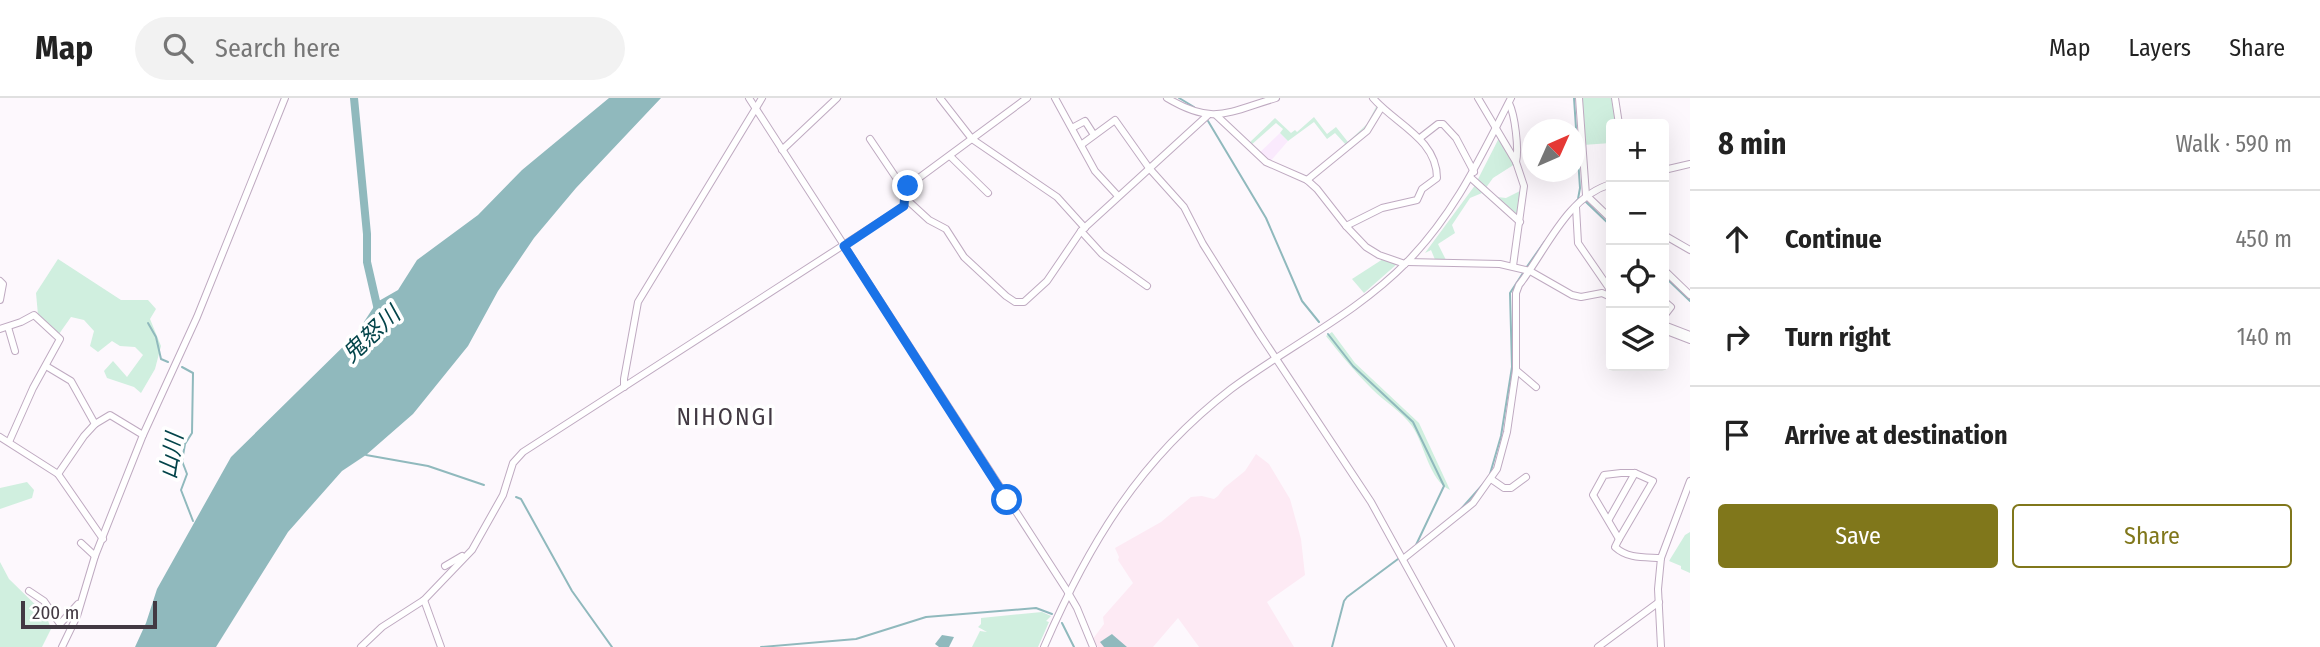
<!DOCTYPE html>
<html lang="en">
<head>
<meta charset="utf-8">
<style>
	:root { --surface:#fff; --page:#f2f2f2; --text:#222; --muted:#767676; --line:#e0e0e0; --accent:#80771b }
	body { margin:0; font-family:"Fira Sans Condensed","Noto Sans JP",sans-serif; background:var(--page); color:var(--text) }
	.controls { position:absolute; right:21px; top:21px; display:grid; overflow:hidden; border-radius:7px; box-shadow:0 7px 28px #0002 }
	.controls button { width:63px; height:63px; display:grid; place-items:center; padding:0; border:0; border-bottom:2px solid var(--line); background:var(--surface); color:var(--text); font:35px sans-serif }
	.compass { position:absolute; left:1522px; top:21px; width:63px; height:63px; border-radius:50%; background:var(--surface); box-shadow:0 7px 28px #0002; rotate:45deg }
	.scale { position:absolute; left:21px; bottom:18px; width:136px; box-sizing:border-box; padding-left:7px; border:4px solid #423943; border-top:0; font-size:19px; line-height:24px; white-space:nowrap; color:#423943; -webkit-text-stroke:5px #fff; paint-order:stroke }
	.stop { position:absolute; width:21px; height:21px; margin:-16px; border:5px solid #1a73e8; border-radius:50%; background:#fff }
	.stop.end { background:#1a73e8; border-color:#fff; box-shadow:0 2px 7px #0008 }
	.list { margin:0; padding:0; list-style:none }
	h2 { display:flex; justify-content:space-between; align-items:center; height:91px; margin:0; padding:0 28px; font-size:30px }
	h2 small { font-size:23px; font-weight:400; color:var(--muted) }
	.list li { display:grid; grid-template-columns:46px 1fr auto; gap:21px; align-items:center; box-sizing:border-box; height:98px; padding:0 28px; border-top:2px solid var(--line) }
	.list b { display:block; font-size:26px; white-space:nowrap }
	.list em { font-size:23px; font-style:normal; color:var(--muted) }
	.actions { display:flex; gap:14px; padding:21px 28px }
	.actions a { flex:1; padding:16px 0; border:2px solid var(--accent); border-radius:7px; text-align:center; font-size:24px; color:var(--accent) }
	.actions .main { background:var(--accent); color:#fff }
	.icon { flex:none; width:38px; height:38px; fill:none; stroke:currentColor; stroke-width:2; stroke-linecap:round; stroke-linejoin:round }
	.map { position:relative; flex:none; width:1690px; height:549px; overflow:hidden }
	header { display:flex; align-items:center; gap:42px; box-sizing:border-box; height:98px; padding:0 35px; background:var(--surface); border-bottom:2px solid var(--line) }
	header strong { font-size:33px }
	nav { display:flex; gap:38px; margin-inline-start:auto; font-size:24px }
	.search { width:490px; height:63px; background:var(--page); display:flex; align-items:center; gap:18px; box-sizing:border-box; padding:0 24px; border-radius:38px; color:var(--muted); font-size:26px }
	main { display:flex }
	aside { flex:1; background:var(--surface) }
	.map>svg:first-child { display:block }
	.commercial { fill:#faeafd }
	.industrial { fill:#fdeaf4 }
	.green { fill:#d0efdf }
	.water { fill:#90b9bd }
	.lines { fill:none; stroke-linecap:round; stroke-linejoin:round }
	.stream { stroke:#90b9bd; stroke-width:2 }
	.river { stroke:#90b9bd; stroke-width:8 }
	.minor-casing { stroke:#bfaac1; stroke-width:8 }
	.minor { stroke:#fff; stroke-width:6 }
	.route { stroke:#1a73e8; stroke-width:9 }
	.labels { text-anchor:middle; stroke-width:7; stroke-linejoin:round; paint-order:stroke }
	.water-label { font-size:23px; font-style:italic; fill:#03444a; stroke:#fff }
	.quarter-label { font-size:24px; letter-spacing:2px; fill:#423943; stroke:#fff }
</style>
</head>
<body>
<header>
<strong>Map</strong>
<div class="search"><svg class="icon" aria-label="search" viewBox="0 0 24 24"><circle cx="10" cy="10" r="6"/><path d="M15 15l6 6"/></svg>Search here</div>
<nav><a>Map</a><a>Layers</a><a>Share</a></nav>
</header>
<main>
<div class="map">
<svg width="1690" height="549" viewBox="0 0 1690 549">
	<rect width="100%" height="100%" fill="#fdf8fd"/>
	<!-- commercial -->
	<polygon class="commercial" points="1280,35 1288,43 1269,65 1257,57"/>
	<!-- industrial -->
	<polygon class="industrial" points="1256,356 1269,366 1290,401 1301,441 1305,477 1267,504 1294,549 1199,549 1178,520 1153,549 1098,549 1092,542 1104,526 1103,519 1133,485 1118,462 1119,459 1115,450 1161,424 1191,399 1202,398 1214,401 1218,398 1224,390 1245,373"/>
	<!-- green -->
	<g class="green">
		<polygon points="1581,0 1614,0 1618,26 1611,26 1611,45 1583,47"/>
		<polygon points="1377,7 1379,10 1373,24 1347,48 1335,35 1327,41 1314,24 1288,43 1280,35 1283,31 1276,25 1250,48 1248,46 1275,20 1291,35 1295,32 1297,34 1314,19 1327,36 1336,29 1348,44 1367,26"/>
		<polygon points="1499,40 1515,66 1493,80 1485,91 1477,83"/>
		<polygon points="1476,86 1493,101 1510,120 1482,95 1470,100 1452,127 1455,135 1438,146 1447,164 1436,164 1431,152 1425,155"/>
		<polygon points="1522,92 1519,120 1497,99 1506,100"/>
		<polygon points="58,161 121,202 148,202 156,211 150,221 161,248 155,271 141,295 134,289 107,280 104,273 113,263 127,279 143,257 135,249 120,248 112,243 98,254 90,248 94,233 84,222 71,219 59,236 38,217 36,195"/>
		<polygon points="1383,161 1397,166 1364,195 1352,181"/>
		<path d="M1332,234L1355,265L1419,325L1450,392C1429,382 1425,347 1412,328C1401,313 1385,304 1372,291C1355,274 1341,257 1326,238Z"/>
		<polygon points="27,384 34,392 32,400 0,411 0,390"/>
		<polygon points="1690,434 1690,475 1681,471 1681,468 1669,463 1685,437"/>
		<polygon points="0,464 9,481 46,517 51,531 42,549 0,549"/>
		<polygon points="1042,514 1051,518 1046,523 1049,524 1038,549 972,549 980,533 987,534 978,529 981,526 981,520"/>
	</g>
	<!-- water -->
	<g class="water">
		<polygon points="609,0 661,0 576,90 534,140 498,193 468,248 413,316 366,357 342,373 288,434 216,549 135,549 146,525 157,491 231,359 356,236 377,204 398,192 417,162 478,117 522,72"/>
		<polygon points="1112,536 1113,537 1127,549 1104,549 1100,544"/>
		<polygon points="942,537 954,539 949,549 939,549 935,546"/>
	</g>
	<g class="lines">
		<!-- stream -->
		<g class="stream">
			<polyline points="1179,0 1194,9"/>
			<polyline points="1208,23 1266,120 1302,203 1319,224"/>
			<polyline points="1586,104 1611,128"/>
			<polyline points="1574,106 1578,101 1580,90 1574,0"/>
			<polyline points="1526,170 1545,143"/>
			<polyline points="1664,178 1690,203"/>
			<polyline points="148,225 156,239 161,261 168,264"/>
			<polyline points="1328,236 1353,268 1413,324 1444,388 1416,447"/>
			<polyline points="182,269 193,275 192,335 185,346 182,363 187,376 181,392 193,423"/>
			<polyline points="366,357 428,368 484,387"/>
			<polyline points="1490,376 1501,338 1512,269 1510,195 1523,175"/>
			<polyline points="516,399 521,401 572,493 612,549"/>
			<polyline points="1461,411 1485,384"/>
			<polyline points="1062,525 1074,549"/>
			<polyline points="761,549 856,541 926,519 1036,510 1052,516"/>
			<polyline points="1332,549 1344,503 1347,499 1398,461"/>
		</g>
		<!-- river -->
		<polyline class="river" points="354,0 367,136 367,164 378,212"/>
		<defs>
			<g id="minor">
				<polyline points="749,0 1066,491 1077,510 1093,549"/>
				<polyline points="940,0 972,41 1057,99 1085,130"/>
				<polyline points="1055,0 1095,73 1118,98"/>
				<path d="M1167,0C1214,28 1228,14 1276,0"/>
				<polyline points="1478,0 1516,64 1524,88 1513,168"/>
				<polyline points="1579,0 1586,97 1611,121"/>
				<polyline points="1615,0 1619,26"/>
				<path d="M1509,5C1515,17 1519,51 1516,64"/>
				<polyline points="1216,17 1266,64 1307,82 1317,91 1346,128 1366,149 1379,157 1405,166"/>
				<polyline points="1072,30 1085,23 1094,37"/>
				<polyline points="1420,40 1438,26 1443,26 1456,40 1474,74"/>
				<polyline points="870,41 905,93"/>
				<polyline points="1081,47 1115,22 1149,70 1184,109 1203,146 1259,235 1371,404 1451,549"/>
				<polyline points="782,52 837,0"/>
				<polyline points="950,58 988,95"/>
				<polyline points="1664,72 1690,66"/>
				<polyline points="1471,80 1520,124"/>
				<polyline points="1307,82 1367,33 1381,10"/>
				<polyline points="905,100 929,122 946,131 964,159 1006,198 1015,204 1024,204 1047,183 1081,133 1208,17"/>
				<polyline points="1576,109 1578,145 1611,193"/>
				<path d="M1346,128L1382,110L1417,102L1422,91L1437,80C1437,41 1394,25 1373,0"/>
				<polyline points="1081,133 1102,156 1147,188"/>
				<polyline points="1664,137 1690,152"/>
				<polyline points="1407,164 1500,166 1530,173 1572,197 1581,199 1602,195 1611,199"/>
				<polyline points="1664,172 1690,197"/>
				<polyline points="0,183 3,186 0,202"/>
				<polyline points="1664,203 1671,209 1664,218"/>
				<polyline points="1664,227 1690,237"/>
				<polyline points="8,229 15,253"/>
				<polyline points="0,231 21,224 34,217 60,241 33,290 9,344"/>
				<polyline points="1664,232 1690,242"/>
				<polyline points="46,268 71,283 95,326 110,317 143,337"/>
				<polyline points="1516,272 1536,289"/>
				<polyline points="624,289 624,281 638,204 762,0"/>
				<polyline points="0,339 58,376 103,441"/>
				<polygon points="1621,375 1635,375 1653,383 1619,441 1593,397 1604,377"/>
				<polyline points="58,376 84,338 95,326"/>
				<polyline points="1491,381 1504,390 1511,390 1526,379"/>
				<polyline points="1609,421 1635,375"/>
				<path d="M1619,441L1615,449C1628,461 1644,459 1661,460"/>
				<polyline points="81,445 95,458"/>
				<path d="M1403,461L1473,405L1497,371L1507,334L1516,272V195L1519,187C1546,153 1566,99 1611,86"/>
				<polyline points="445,468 462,458"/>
				<polyline points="29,493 44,503 60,526 78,506"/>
				<polyline points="424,502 441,549"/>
				<polyline points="62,549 77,518 95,458 143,337 197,219 285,0"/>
				<polyline points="361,549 382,529 424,502 472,452 503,397 513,365 523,354 904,108 905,93 908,88 1027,0"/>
				<path d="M1044,549C1089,445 1140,361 1231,291C1289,248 1356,216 1407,164C1455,115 1480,60 1511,0"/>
				<polyline points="1598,549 1659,504"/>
				<polyline points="1661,549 1658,491 1661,460 1690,383"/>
			</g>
		</defs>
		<!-- minor casing -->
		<use href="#minor" class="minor-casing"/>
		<!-- minor -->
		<use href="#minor" class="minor"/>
	</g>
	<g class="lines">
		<!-- route -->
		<polyline class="route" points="908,88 905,93 904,108 844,148 1007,402"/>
	</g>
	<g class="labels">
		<!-- water labels -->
		<g class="water-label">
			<text transform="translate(371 236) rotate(-43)" y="8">鬼怒川</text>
			<text transform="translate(171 358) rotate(-81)" y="8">山川</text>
		</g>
		<!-- quarter labels -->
		<g class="quarter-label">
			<text x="726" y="327">NIHONGI</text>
		</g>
	</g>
</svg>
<div class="controls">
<button>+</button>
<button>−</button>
<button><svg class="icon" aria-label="locate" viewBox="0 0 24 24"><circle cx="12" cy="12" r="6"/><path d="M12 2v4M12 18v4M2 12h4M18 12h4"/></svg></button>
<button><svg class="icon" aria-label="layers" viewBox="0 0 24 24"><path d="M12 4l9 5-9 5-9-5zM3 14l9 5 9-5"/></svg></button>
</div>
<svg class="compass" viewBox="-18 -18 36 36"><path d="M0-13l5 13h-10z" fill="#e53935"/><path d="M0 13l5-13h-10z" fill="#767676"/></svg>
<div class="scale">200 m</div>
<div class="stop" style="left:1007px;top:402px"></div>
<div class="stop end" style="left:908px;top:88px"></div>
</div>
<aside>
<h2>8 min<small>Walk · 590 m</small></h2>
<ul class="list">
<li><svg class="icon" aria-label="ahead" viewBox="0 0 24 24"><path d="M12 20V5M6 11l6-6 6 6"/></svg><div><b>Continue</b></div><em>450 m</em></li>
<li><svg class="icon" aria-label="right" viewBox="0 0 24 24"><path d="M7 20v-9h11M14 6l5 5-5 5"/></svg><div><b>Turn right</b></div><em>140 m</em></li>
<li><svg class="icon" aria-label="arrive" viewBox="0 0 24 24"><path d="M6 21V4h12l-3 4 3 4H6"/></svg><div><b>Arrive at destination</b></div></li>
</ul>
<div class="actions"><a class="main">Save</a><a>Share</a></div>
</aside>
</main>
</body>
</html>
